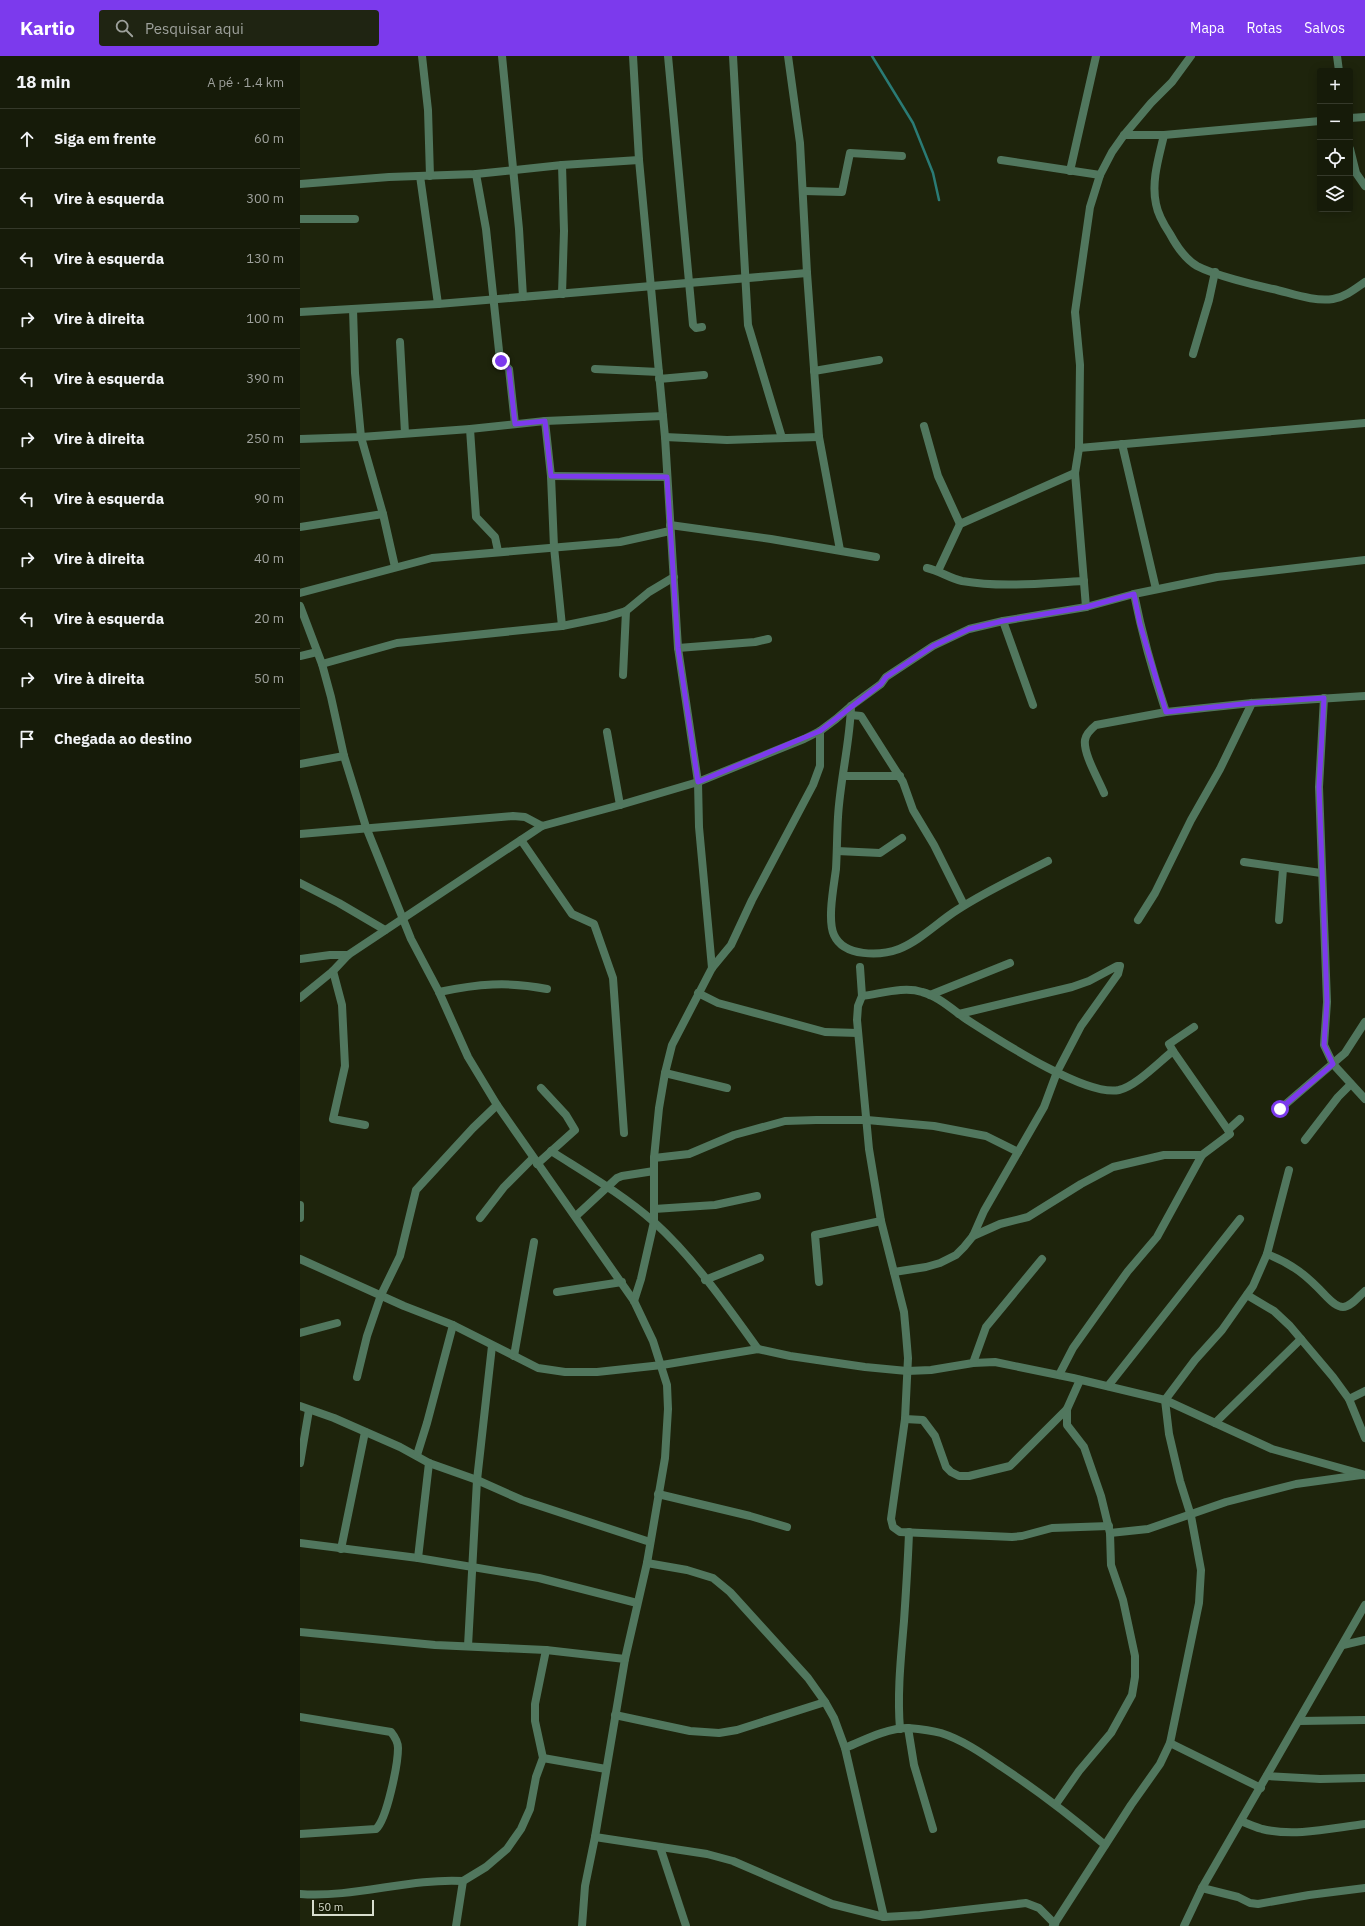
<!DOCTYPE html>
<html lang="pt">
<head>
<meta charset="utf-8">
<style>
	:root { --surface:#161b09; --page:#1f2412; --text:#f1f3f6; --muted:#9ea19c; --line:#35392a; --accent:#7c3aed }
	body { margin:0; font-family:"IBM Plex Sans",sans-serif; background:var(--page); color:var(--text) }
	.controls { position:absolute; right:12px; top:12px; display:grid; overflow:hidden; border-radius:4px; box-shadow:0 2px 10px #0003 }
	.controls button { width:36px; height:36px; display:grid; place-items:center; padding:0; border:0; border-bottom:1px solid var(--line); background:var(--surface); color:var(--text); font:20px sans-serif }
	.scale { position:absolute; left:12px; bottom:10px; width:62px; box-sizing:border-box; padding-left:4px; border:2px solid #d8ddce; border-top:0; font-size:11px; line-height:14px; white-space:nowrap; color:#d8ddce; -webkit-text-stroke:3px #151a04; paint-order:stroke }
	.stop { position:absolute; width:12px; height:12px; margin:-9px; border:3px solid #7c3aed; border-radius:50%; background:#fff }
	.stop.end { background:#7c3aed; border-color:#fff; box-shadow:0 1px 4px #0008 }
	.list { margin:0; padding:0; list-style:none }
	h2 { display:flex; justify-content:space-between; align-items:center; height:52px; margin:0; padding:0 16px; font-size:17px }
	h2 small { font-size:13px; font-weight:400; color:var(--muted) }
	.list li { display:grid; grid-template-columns:26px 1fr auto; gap:12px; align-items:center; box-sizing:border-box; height:60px; padding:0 16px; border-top:1px solid var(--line) }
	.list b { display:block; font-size:15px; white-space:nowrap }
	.list em { font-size:13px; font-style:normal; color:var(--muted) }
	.icon { flex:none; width:22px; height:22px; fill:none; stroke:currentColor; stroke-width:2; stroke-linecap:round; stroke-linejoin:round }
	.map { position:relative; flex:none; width:1065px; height:1870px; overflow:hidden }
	header { display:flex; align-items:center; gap:24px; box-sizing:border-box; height:56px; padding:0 20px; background:var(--accent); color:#fff }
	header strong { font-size:19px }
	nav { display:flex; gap:22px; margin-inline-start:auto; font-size:14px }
	.search { width:280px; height:36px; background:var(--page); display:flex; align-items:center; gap:10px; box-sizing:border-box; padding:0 14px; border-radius:4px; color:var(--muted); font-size:15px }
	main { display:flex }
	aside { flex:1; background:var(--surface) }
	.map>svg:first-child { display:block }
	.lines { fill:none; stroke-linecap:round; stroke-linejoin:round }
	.stream { stroke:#2a7b75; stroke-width:2.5 }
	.minor { stroke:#51775e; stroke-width:8 }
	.route { stroke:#7c3aed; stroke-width:5 }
</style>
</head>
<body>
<header>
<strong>Kartio</strong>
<div class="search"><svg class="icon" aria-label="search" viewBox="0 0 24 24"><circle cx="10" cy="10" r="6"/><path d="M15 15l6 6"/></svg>Pesquisar aqui</div>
<nav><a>Mapa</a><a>Rotas</a><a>Salvos</a></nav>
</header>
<main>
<aside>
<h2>18 min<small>A pé · 1.4 km</small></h2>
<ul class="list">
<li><svg class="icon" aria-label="ahead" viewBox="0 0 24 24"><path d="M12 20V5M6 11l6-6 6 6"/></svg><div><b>Siga em frente</b></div><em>60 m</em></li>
<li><svg class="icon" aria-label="left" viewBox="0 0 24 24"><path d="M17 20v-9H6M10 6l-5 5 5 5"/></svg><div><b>Vire à esquerda</b></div><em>300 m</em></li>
<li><svg class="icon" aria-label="left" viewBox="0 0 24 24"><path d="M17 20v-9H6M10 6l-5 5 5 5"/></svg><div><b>Vire à esquerda</b></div><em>130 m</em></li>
<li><svg class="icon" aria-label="right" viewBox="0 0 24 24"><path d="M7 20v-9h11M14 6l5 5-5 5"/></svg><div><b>Vire à direita</b></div><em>100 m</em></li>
<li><svg class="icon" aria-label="left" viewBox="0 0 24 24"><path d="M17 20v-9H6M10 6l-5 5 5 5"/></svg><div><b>Vire à esquerda</b></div><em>390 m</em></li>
<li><svg class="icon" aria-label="right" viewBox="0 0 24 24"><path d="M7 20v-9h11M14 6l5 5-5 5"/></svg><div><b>Vire à direita</b></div><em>250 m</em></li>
<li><svg class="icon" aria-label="left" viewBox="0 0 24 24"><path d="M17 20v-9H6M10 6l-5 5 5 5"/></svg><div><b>Vire à esquerda</b></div><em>90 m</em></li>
<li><svg class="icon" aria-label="right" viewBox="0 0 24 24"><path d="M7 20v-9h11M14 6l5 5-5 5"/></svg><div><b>Vire à direita</b></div><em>40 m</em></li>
<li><svg class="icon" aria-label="left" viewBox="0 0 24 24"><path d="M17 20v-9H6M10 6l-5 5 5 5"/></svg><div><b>Vire à esquerda</b></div><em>20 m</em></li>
<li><svg class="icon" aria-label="right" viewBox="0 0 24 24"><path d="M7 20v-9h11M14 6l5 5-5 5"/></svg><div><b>Vire à direita</b></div><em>50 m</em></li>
<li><svg class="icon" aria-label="arrive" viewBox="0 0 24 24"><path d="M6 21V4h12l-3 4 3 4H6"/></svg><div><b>Chegada ao destino</b></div></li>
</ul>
</aside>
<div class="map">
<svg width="1065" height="1870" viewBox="0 0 1065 1870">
	<rect width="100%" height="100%" fill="#1e240c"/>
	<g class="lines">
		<!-- stream -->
		<polyline class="stream" points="572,0 613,67 633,117 639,144"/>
		<!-- minor -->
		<g class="minor">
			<polyline points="122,0 128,54 130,120"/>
			<polyline points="202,0 219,173 223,241"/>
			<polyline points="333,0 339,104 365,381 378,592 398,726 399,771 412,912"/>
			<polyline points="368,0 393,269 396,272 402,271"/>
			<polyline points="433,0 448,269 482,382"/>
			<polyline points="488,0 500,87 507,217 519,381 540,494"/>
			<polyline points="1037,0 1039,15"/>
			<polyline points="1050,62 1065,61"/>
			<polyline points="824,79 864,79 1020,65"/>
			<path d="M864,79C859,101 851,125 856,148C858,159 864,169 870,178C877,191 885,203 897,210C914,219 954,229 973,233C991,237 1014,246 1033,243C1045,241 1055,233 1065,226"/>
			<polyline points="1050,93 1056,117 1065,130"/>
			<polyline points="701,104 800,119"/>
			<polyline points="770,115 796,0"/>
			<polyline points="176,118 186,173 200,304 209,313 215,368"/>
			<polyline points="120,120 138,248"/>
			<polyline points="0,128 89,121 176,118 262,109 339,104"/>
			<polyline points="504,135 542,136 550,97 602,100"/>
			<polyline points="0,163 55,163"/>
			<polyline points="262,238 264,175 262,109"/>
			<polyline points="53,253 55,317 61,381 83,458 95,511"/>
			<polyline points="0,256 138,248 507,217"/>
			<polyline points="100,286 105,377"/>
			<polyline points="893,298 909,244 915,216"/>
			<polyline points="295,313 359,316"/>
			<polyline points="514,315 579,304"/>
			<polyline points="359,323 404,319"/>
			<polyline points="245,365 251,420 254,491 262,570"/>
			<polyline points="624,370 638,420 660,468"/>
			<polyline points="170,373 176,461 195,481 198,495"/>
			<polyline points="365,381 427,384 519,381"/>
			<polyline points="0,383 61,381 170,373 245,365 363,360"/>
			<polyline points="822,388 856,533"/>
			<polyline points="779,392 1065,367"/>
			<polyline points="251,420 367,421"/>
			<polyline points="370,469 471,483 576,501"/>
			<polyline points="0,471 83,458"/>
			<path d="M627,512C640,515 649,522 662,525C702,532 743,527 784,525"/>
			<polyline points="638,515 660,468 775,417"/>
			<polyline points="0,537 132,502 320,486 370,475"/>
			<path d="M834,538C842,578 853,617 866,656"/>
			<polyline points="0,550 22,608 31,641 44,700 66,771 111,883 139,936 168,1001 197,1049 334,1245 353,1285 367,1329 368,1353 365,1402 347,1507 325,1603 295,1781 285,1830 282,1870"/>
			<polyline points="786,551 775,417 779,392 780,309 775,256 790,151 800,119 812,96 824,79 851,47 872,26 891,0"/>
			<polyline points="703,565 733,649"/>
			<polyline points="378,592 455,586 468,583"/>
			<polyline points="0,600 17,596"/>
			<polyline points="22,608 97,587 262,570 306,561 326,555 349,536 374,521"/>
			<polyline points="323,619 326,555"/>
			<polyline points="1024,642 1019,731 1027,946 1024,989 1033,1008 1065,1043"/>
			<path d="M551,650C550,687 540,724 538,761C537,778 537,795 536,813C534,829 527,864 534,879C544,901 580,900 599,893C620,885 638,866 657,854C686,835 717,821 748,805"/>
			<polyline points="551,659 561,660 603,726 613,754 634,789 664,849"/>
			<polyline points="307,676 320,749"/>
			<polyline points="0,708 44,700"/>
			<polyline points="544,720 600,720"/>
			<path d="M804,737C799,724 783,698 785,684C786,678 791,673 796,669L866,656L952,647L1065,640"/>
			<polyline points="0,778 213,760 225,761 242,770 320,749 398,726 504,683 520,675 536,663 551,650 581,628 586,621 633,590 669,573 703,565 786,551 834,538 917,521 1065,504"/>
			<polyline points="221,784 272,858 294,868 313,922 324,1077"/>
			<polyline points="537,795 580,797 602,782"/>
			<polyline points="944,806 1021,817"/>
			<polyline points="0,827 39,847 85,874"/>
			<polyline points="838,864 855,837 891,764 920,713 952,647"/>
			<polyline points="979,864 983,813"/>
			<polyline points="0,903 30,899 48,899"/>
			<polyline points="560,911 562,940 558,950 557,964 569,1093 581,1165 604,1256 606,1278 608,1302 605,1363 591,1463 593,1471 600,1476 712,1481 722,1480 752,1472 809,1470"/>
			<polyline points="33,915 42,949 45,1010 33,1063 65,1069"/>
			<path d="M139,936C177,928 208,925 247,933"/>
			<polyline points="398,937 418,947 525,976 558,977"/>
			<polyline points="630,939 710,907"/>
			<path d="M562,940C580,938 604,930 622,936C638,940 653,954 666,963C696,982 785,1041 819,1034C836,1030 859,1006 873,995L928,1074"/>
			<polyline points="0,942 33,915 48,899 242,770"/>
			<polyline points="873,995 869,988 894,971"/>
			<polyline points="365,1017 427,1032"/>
			<polyline points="980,1053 1045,997 1065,966"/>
			<polyline points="1005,1084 1038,1041 1051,1028"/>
			<path d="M251,1095C287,1118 322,1138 354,1166C393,1201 427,1250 458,1293"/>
			<polyline points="354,1102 389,1098 434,1079 485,1065 516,1064 567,1064 634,1070 686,1080 718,1096"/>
			<polyline points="237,1108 275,1074 266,1059 241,1032"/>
			<polyline points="0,1149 0,1162"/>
			<polyline points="354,1153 415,1149 457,1140"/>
			<polyline points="276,1160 317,1122 322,1120 354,1115"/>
			<polyline points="180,1162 204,1131 233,1102"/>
			<polyline points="673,1180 700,1168 728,1161 781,1128 813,1111 864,1099 902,1099"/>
			<path d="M967,1198C993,1208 1007,1220 1025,1239C1030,1244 1036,1251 1043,1251C1051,1251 1059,1240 1065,1235"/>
			<polyline points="0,1203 104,1250 153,1269 238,1312 265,1316 297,1316 362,1309 458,1293 490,1300 565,1311 607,1315 631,1314 673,1307 695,1306 773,1322 865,1344 972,1393 1065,1419"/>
			<polyline points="594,1216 626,1211 640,1207 656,1199 664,1191 673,1180 684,1155 744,1051 757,1016 781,970 818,918 820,910 817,910 789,925 772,931 659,958"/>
			<polyline points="405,1224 460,1202"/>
			<polyline points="519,1226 515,1179 581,1165"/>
			<polyline points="257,1236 322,1226"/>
			<polyline points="947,1239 974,1255 990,1270 1033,1321 1049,1343 1065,1382"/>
			<polyline points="334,1245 341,1223 354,1166 354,1102 359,1052 365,1017 372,989 412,912 431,889 452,844 513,729 520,710 520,675"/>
			<polyline points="0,1277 37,1267"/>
			<polyline points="214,1300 234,1186"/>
			<polyline points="673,1307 686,1271 742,1203"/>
			<polyline points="759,1319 773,1292 795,1261 828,1215 857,1181 902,1099 930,1078 928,1074 940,1063"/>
			<polyline points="57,1321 67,1280 81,1239 100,1200 116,1134 173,1072 197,1049"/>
			<polyline points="808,1330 940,1163"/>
			<polyline points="1049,1343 1065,1335"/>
			<polyline points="0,1350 34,1362 100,1391 129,1407 177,1424 222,1444 350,1486"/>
			<polyline points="605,1363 623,1364 635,1380 646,1411 651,1416 659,1420 669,1420 710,1410 767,1353"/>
			<polyline points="915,1367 1001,1283"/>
			<polyline points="117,1399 127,1367 153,1269"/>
			<polyline points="0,1407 9,1354"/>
			<polyline points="358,1438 450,1460 487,1471"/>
			<polyline points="810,1477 848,1473 926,1446 996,1428 1061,1419"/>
			<polyline points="0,1487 118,1502 239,1522 337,1547"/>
			<polyline points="41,1493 65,1376"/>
			<polyline points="118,1502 129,1407"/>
			<polyline points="347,1507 387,1514 413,1522 430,1536 508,1622 525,1646 534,1662 545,1692 584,1861"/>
			<polyline points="0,1576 135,1589 246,1594 325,1603"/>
			<polyline points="1043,1589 1065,1584"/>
			<polyline points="168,1590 177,1424 192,1290"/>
			<polyline points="315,1659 390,1675 419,1677 437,1674 525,1646"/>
			<path d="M0,1661L91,1676C95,1681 98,1686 98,1692C98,1708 87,1763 76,1773L0,1778"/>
			<polyline points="999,1665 1065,1664"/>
			<polyline points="608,1672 614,1709 633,1773"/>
			<path d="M600,1673C597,1637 601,1601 604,1565C606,1535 608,1506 609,1476"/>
			<polyline points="870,1687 961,1732"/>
			<path d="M545,1692C564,1684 587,1672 608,1672C619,1673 630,1674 641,1677C663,1684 683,1698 702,1711C738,1735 772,1761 805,1789"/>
			<polyline points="243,1702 306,1713"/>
			<polyline points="967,1720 1020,1723 1065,1722"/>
			<polyline points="756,1748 779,1715 811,1677 832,1639 835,1621 835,1600 823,1544 811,1509 810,1477 801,1440 784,1391 767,1369 767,1353 780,1324"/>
			<path d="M941,1765C948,1768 955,1771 962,1773C995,1781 1032,1772 1065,1768"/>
			<polyline points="295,1781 407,1798 433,1805 532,1848 584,1861 620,1859 726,1847 739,1852 755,1868"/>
			<polyline points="360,1791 386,1870"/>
			<polyline points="902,1832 938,1841 950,1847 958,1848 1009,1839 1065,1832"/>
			<path d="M0,1838C55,1842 109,1822 163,1825"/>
			<polyline points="156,1870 163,1825 186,1811 207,1793 221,1773 230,1753 236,1721 243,1702 235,1665 235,1648 246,1594"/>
			<polyline points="753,1870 831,1749 860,1708 870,1687 899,1547 901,1514 891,1460 880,1425 869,1378 865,1344 895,1304 922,1274 953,1230 967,1198 989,1114"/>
			<polyline points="884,1870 902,1832 1065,1549"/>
		</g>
	</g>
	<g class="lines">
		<!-- route -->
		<polyline class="route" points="201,305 209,313 215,368 245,365 251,420 367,421 378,592 398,726 520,675 581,628 586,621 633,590 669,573 703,565 786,551 834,538 840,568 866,656 952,647 1024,642 1019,731 1027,946 1024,989 1033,1008 980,1053"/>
	</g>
</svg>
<div class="controls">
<button>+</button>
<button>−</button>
<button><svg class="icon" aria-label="locate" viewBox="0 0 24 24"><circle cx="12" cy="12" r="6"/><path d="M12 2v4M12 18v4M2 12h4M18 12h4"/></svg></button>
<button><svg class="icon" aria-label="layers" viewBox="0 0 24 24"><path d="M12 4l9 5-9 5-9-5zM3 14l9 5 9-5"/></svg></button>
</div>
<div class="scale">50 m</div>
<div class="stop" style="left:980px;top:1053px"></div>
<div class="stop end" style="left:201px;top:305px"></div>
</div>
</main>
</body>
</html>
